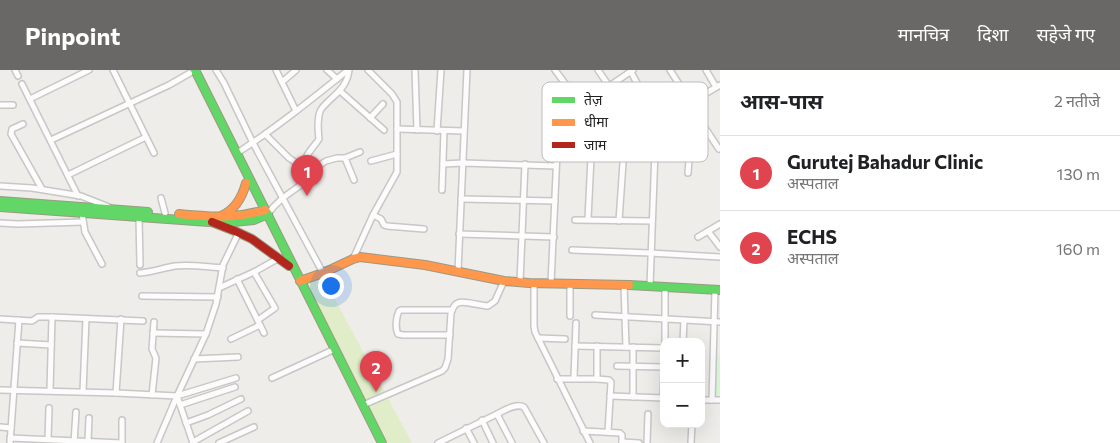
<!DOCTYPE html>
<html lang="hi">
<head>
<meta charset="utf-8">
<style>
	:root { --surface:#fff; --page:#f2f2f2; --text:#202124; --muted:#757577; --line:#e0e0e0; --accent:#696867 }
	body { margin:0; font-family:Commissioner,"Noto Sans Devanagari",sans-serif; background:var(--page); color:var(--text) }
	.controls { position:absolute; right:15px; bottom:15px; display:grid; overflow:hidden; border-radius:10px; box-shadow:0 5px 20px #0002 }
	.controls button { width:45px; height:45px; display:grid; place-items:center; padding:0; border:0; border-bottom:1px solid var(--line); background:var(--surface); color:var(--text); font:25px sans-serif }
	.you { position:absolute; left:330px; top:215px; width:18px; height:18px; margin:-12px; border:4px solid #fff; border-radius:50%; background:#1a73e8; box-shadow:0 0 0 8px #1a73e833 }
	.badge { display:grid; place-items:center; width:32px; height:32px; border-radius:50%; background:var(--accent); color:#fff; font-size:16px; font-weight:700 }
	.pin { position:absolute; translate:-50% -41px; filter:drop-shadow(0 1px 2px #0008) }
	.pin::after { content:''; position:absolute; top:26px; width:18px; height:15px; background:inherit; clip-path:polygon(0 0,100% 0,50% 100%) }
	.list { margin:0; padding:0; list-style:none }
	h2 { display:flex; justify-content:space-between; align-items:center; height:65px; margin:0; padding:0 20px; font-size:21px }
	h2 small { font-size:16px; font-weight:400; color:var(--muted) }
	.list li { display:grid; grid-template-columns:32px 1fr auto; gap:15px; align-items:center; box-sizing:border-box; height:75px; padding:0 20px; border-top:1px solid var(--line) }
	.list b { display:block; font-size:19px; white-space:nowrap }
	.list p { margin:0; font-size:16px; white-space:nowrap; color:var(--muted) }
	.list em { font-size:16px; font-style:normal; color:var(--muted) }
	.map { position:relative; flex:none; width:720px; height:373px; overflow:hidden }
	header { display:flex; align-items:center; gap:30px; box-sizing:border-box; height:70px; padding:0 25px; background:var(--accent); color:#fff }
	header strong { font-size:24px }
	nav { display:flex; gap:28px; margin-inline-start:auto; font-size:18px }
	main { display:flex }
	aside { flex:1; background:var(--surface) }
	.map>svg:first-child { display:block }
	.grass { fill:#e0edc8 }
	.park { fill:#d8f5d5 }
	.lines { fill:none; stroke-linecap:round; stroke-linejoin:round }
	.street-casing { stroke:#c8c7c6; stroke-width:8 }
	.fast-casing { stroke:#9b9a80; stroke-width:10 }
	.slow-casing { stroke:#9b9a80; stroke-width:10 }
	.jam-casing { stroke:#9b9a80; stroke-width:10 }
	.street { stroke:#fdfcfc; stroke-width:5 }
	.fast { stroke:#63d668; stroke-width:8 }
	.slow { stroke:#ff974d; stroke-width:8 }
	.jam { stroke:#b3261e; stroke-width:8 }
	.key { fill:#fff; stroke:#bcbcbc; stroke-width:1 }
	.key-label { font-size:14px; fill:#212121 }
</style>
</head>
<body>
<header>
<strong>Pinpoint</strong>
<nav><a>मानचित्र</a><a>दिशा</a><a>सहेजे गए</a></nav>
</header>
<main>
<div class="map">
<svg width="720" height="373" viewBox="0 0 720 373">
	<rect width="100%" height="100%" fill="#efedea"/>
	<!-- grass -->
	<polygon class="grass" points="322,205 412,373 388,373 306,211"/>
	<!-- park -->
	<polygon class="park" points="713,285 720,285 720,330 712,330"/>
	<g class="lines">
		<defs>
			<g id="street">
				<polyline points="15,0 18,6"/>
				<polyline points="113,0 154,83"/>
				<polyline points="216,0 224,13 253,73 323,203"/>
				<polyline points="276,0 296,41"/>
				<polyline points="327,0 337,9"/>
				<polyline points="415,0 417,60"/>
				<polyline points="555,0 581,35"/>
				<path d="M598,0C607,13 639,58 630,74C629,75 626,77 624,78"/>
				<polyline points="670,0 691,33"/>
				<polyline points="706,0 716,17"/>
				<polyline points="631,2 658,52"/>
				<polyline points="282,12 296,0"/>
				<polyline points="22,14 78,126"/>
				<polyline points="340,21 384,60"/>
				<polyline points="30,29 89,0"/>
				<path d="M589,30L610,74C614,78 620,74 624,78L619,151"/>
				<polyline points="689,34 719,79"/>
				<polyline points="0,35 13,35"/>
				<polyline points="370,48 383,34"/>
				<polyline points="23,54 12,59 11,64 42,119"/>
				<polyline points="397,59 464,61"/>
				<polyline points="437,61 441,0"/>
				<polyline points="265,64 289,88 304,98"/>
				<polyline points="563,68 563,44 571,42 633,0"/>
				<polyline points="51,70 169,15 190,3"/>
				<polyline points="655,73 689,74 690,78 688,103"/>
				<path d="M237,83C276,58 312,29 348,0"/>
				<polyline points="345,88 354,110"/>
				<polyline points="371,91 397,84"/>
				<polyline points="443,94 463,93 556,96"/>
				<polyline points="306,104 326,91 337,88 345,88 360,82"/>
				<polyline points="68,105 146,67"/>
				<polyline points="0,116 32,118 81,126 109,137"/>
				<polyline points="442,120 444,61"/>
				<polyline points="161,128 165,143"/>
				<polyline points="461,129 555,131"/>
				<polyline points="82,143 85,162 102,194"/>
				<path d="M268,144C277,130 292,122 306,111C307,105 304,101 304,95C305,84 314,77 319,69C318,61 317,44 322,38C333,25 347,19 349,0"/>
				<polyline points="373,145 381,149 384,155 387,156 424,159"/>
				<polyline points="139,147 140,195"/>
				<polyline points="588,149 591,87"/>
				<polyline points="575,150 652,151"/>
				<polyline points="0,153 18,154 83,152"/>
				<polyline points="708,161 720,177"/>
				<polyline points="459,164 554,167"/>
				<polyline points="698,167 720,154"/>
				<polyline points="572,180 650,183 720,187"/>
				<polyline points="353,189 373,145 397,102 397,32 392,24 368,0"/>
				<polyline points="458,201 467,0"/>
				<polyline points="254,202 275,238 258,250"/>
				<path d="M140,203C152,202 163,198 175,196C190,194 207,197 223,198"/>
				<polyline points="237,209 264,263"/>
				<polyline points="520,212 525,94"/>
				<polyline points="534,213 534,256 535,262 590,373"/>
				<polyline points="551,213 557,83"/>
				<polyline points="570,213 570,246"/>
				<polyline points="624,215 626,277"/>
				<polyline points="650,216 656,54 659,51 720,15"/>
				<polyline points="219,218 254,202 279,188"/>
				<polyline points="142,226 218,227"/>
				<polyline points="595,245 720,252"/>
				<polyline points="0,249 32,251 38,247 52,247 143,251"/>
				<polyline points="153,263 206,264"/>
				<path d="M450,265H403L398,264C395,258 396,247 399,241L401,240H452"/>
				<polyline points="538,268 565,269"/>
				<polyline points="231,269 260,255"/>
				<polyline points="665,272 665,217"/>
				<polyline points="683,272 684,250"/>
				<polyline points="17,273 51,275"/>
				<polyline points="575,276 664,278"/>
				<polyline points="194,289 238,287"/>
				<polyline points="617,296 664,297"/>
				<polyline points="272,308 335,279"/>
				<polyline points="574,308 576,253"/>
				<polyline points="557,309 597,309 597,276"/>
				<polyline points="597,309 609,310 611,312 608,362"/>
				<polyline points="0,320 116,323 177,326 193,373"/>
				<polyline points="50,320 52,247"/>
				<polyline points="83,321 86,249"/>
				<polyline points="116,323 121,249"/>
				<polyline points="152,325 156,288 152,279 154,252"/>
				<polyline points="177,326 236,308"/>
				<polyline points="610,326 664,328"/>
				<polyline points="633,327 633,277"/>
				<polyline points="663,328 664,301"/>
				<polyline points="701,330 720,330"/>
				<polyline points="712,330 715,220"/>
				<polyline points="180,335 235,317"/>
				<path d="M363,335L442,301L445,298L448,289L451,243C452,240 454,234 458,233C463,230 481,236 488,236L495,231L504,211"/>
				<path d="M497,344C505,340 516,333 524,337L544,373"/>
				<polyline points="482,350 493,373"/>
				<polyline points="186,353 208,345 241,329"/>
				<polyline points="0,357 11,358"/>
				<polyline points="466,358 474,373"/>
				<polyline points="583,361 620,363 622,365 622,373"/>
				<polyline points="10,368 122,373"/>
				<polyline points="48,369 49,338"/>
				<polyline points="88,371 89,348"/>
				<polyline points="193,372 248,341"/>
				<polyline points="622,372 639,373"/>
				<polyline points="10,373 19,250"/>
				<polyline points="74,373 76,342"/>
				<polyline points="122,373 122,350"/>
				<polyline points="157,373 177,326 206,264 216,234 223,195 239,162"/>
				<polyline points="219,373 254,357"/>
				<polyline points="438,373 497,344 512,373"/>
				<polyline points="647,373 648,344"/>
				<polyline points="691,373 692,354"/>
			</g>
			<g id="fast">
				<polyline points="195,0 382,373"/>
				<polyline points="0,131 148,142"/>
				<polyline points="0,137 223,153 254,150 268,144"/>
				<polyline points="629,215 720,220"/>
			</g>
			<g id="slow">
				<path d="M179,144C200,146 221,148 242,145C250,144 257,142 265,140"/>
				<path d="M221,146C235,140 242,128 246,113"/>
				<polyline points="300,211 323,203 353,189 360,187 425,195 504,211 529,213 629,215"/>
			</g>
			<polyline id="jam" points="212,152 235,161 252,169 289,196"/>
		</defs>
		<!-- street casing -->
		<use href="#street" class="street-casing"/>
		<!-- fast casing -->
		<use href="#fast" class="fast-casing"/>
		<!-- slow casing -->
		<use href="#slow" class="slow-casing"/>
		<!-- jam casing -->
		<use href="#jam" class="jam-casing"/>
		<!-- street -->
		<use href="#street" class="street"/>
		<!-- fast -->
		<use href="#fast" class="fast"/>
		<!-- slow -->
		<use href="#slow" class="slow"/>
		<!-- jam -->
		<use href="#jam" class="jam"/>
	</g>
	<!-- legend -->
	<rect x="542" y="12" width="166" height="80" rx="8" class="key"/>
	<rect x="552" y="27" width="23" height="6" fill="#63d668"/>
	<rect x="552" y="49" width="23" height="7" fill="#ff974d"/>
	<rect x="552" y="72" width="23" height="6" fill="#b3261e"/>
	<g class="key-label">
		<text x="584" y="35">तेज़</text>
		<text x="584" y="57">धीमा</text>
		<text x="584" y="80">जाम</text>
	</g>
</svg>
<div class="controls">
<button>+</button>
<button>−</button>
</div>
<div class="you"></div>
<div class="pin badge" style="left:307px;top:126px;background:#e0444e">1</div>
<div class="pin badge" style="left:376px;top:322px;background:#e0444e">2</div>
</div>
<aside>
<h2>आस-पास<small>2 नतीजे</small></h2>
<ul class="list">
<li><span class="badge" style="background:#e0444e">1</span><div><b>Gurutej Bahadur Clinic</b><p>अस्पताल</p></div><em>130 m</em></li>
<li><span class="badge" style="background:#e0444e">2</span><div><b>ECHS</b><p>अस्पताल</p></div><em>160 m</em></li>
</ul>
</aside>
</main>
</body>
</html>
